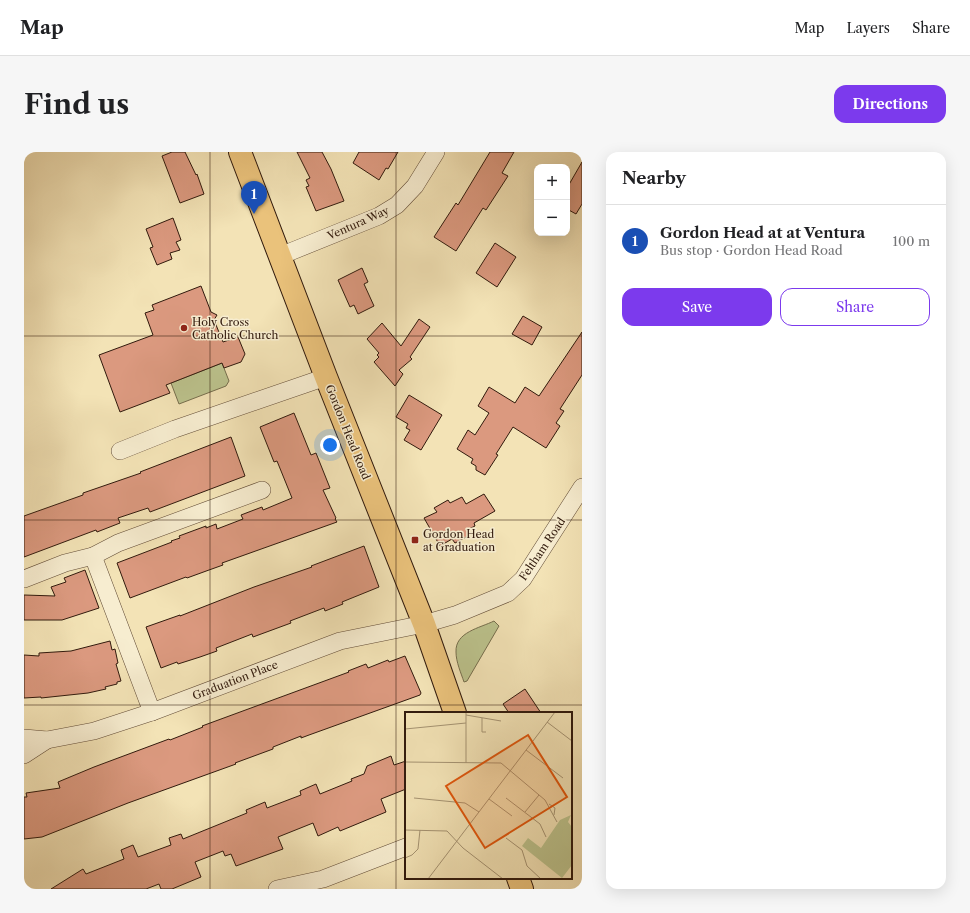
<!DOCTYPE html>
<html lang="en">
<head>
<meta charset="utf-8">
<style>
	:root { --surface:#fff; --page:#f6f6f6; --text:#202124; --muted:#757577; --line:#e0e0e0; --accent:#7c3aed }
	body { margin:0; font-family:"Libre Caslon Text",serif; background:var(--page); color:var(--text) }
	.controls { position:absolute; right:12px; top:12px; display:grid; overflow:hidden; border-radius:8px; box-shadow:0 4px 16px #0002 }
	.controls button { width:36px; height:36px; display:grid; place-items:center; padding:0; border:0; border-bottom:1px solid var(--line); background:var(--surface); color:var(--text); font:20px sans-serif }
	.you { position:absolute; left:306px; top:293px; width:14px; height:14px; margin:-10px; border:3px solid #fff; border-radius:50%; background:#1a73e8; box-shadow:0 0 0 6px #1a73e833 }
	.badge { display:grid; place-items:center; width:26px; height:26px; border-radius:50%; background:var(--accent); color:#fff; font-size:13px; font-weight:700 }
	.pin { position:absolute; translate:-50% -33px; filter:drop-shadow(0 1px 2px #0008) }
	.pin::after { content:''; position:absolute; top:21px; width:14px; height:12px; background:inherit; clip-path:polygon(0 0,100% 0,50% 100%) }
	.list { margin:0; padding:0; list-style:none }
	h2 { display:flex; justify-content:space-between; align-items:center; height:52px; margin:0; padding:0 16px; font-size:17px }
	h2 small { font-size:13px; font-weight:400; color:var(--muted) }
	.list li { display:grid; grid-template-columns:26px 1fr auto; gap:12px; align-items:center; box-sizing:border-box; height:72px; padding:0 16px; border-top:1px solid var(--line) }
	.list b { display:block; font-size:15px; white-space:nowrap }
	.list p { margin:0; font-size:13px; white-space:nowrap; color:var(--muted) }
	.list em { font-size:13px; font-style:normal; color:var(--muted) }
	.actions { display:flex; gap:8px; padding:12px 16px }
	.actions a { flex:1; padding:9px 0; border:1px solid var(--accent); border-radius:12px; text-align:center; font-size:14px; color:var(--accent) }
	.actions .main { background:var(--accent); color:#fff }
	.map { position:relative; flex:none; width:558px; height:737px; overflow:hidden; border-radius:12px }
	header { display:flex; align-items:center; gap:24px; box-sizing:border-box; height:56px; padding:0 20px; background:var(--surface); border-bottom:1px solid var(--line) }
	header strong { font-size:19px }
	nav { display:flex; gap:22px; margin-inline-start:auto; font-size:14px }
	.intro { display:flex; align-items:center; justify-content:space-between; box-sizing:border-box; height:96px; padding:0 24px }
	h1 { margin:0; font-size:28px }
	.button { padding:10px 18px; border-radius:12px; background:var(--accent); color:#fff; font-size:14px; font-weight:700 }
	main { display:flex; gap:24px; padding:0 24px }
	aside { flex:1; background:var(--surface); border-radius:12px; box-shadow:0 4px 16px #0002 }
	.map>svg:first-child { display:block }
	.green { fill:#bcc38d; stroke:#766e4d }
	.building { fill:#db997f; stroke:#311a0d }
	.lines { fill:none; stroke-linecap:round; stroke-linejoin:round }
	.minor-casing { stroke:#624c37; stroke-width:18 }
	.major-casing { stroke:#311a0d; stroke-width:24 }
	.minor { stroke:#f7edd0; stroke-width:17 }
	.major { stroke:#eac27b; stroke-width:22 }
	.grid { fill:none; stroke:#311a0d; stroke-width:1; stroke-opacity:0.55 }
	.poi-dot { fill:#8f2418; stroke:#f7edd0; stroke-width:1.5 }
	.labels { text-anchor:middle; stroke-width:3; stroke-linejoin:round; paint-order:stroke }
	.street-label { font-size:11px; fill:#311a0d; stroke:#f7edd0 }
	.poi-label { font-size:11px; fill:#311a0d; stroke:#f7edd0; text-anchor:start }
	.inset-road { fill:none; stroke:#a59372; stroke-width:1 }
	.view { fill:#df560c; fill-opacity:0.15; stroke:#df560c; stroke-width:2 }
	.inset-edge { fill:none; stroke:#311a0d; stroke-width:2 }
</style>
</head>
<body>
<header>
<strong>Map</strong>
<nav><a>Map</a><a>Layers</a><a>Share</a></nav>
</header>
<div class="intro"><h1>Find us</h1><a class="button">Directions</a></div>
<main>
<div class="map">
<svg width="558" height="737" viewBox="0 0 558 737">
	<rect width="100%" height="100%" fill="#f3e3b6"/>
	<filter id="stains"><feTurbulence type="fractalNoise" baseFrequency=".005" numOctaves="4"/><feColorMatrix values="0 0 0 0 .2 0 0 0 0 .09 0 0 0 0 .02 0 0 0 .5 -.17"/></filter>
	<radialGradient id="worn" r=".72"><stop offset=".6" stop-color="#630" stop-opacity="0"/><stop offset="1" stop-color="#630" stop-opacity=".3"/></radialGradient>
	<!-- green -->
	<g class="green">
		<polygon points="198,211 205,229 202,234 155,252 147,231"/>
		<path d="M470,469L475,474L443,529L440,530C437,521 432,510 432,500C431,480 456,476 470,469Z"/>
	</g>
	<!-- building -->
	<g class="building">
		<polygon points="148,0 161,0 172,23 173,22 180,42 156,51 138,4"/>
		<polygon points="273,0 298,0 307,17 320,49 292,59 282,35 285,34 282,28 286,26"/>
		<polygon points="335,0 374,0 364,17 362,16 355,28 329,11"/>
		<polygon points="466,0 490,0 478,21 484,24 462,58 459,56 432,99 410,85 432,51 434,53"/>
		<polygon points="558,10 558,52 552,62 543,57 543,36"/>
		<polygon points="149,66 157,88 152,90 156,98 146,101 148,107 133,113 126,96 129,95 122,77"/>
		<polygon points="471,91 492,105 473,135 452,121"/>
		<polygon points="338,116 344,130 340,132 350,154 334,162 330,153 326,155 314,128"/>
		<polygon points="177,134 187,160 193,163 190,168 199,190 214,185 221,202 217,210 200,216 198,211 142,233 146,241 96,260 75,203 129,183 121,161 130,158 128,153"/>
		<polygon points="499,164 518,175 508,193 488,182"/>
		<polygon points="395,167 406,175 386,205 388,207 375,218 379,222 371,234 350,210 355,205 353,203 355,201 343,187 358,171 377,194"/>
		<polygon points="558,180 558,223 536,257 540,259 532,271 536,274 522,296 489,275 472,302 474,303 461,323 452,318 452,314 447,311 449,307 433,297 444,278 451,283 465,261 454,254 465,235 491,251 501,235 515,244"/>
		<polygon points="385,243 418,263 397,298 380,288 386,278 382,276 384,272 372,265"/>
		<polygon points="270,261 287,303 292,301 306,336 299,338 312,366 311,367 313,370 198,411 199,413 185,418 163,426 162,425 106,446 93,411 148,390 147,389 156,386 155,384 182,374 182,376 192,372 193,377 219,367 217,363 238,355 239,358 268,346 253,309 250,310 236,275"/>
		<polygon points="207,285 221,324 126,360 124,356 94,366 96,371 73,380 72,378 0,405 0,364 59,343 59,341 117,321 116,320"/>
		<polygon points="460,342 471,359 450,371 451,374 443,378 446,383 431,391 428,387 416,394 400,366 413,360 410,356 424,348 426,351 438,345 442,352"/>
		<polygon points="340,394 355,435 318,450 319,452 301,459 300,456 266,469 267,471 229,485 228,482 192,496 193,499 176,505 154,512 153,510 137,516 122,475 156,463 156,464 230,435 288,415 287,414"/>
		<polygon points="61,418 75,456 38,468 0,468 0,443 31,444 27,435 42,430 40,426"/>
		<polygon points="86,489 88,498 91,497 94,511 92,512 97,529 93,530 93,532 81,535 82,537 64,541 17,546 17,545 0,546 0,503 15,504 15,501 47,499"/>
		<polygon points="381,504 397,541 396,543 285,583 277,586 277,584 249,595 249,597 211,611 212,612 104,651 18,685 0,687 0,645 3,645 2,641 36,636 34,630 70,615 145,587 146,588 179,575 178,574 325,520 324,519 342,512 344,516 364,508 365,510"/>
		<polygon points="501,537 517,561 485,561 479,552"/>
		<polygon points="367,604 370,613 382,609 382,637 357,647 362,660 316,679 314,675 294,684 289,671 254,685 259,697 212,714 207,702 201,704 199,699 171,710 177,725 148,737 137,737 135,732 122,737 27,737 59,717 62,722 100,707 97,698 109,693 114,705 147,693 145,686 157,682 159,687 223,661 222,658 241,650 243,656 277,643 276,639 292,632 296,642 328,629 327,627 340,622 343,614"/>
	</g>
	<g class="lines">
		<defs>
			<g id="minor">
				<polyline points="256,104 355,64 373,53 391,34 412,0"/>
				<polyline points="96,299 151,277 302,225"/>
				<polyline points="69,404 128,560"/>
				<polyline points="0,427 41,411 69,404 94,391 238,338"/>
				<polyline points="0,586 23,588 70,579 128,560 316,489 400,472 431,463 484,441 499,427 558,335"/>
				<polyline points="0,603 23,588"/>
				<polyline points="253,737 299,727 382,695"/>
			</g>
			<g id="major">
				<polyline points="216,0 302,225 400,472 431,561"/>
				<polyline points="494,726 498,737"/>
			</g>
		</defs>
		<!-- minor casing -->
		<use href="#minor" class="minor-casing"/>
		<!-- major casing -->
		<use href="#major" class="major-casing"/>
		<!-- minor -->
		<use href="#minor" class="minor"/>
		<!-- major -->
		<use href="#major" class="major"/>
	</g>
	<!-- grid -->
	<path class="grid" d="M186,0V737M372,0V737M0,184H558M0,368H558M0,553H558"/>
	<!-- markers -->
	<g class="poi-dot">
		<circle cx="160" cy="176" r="4"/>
		<rect x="387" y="384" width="8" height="8" rx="2"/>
	</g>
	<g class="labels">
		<!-- street labels -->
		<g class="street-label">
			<text transform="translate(334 71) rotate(-24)" y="4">Ventura Way</text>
			<text transform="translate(324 280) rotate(68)" y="4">Gordon Head Road</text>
			<text transform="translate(518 397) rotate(-56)" y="4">Feltham Road</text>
			<text transform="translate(211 528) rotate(-21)" y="4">Graduation Place</text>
		</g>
		<!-- poi labels -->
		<g class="poi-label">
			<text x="168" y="174">Holy Cross<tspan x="168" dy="13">Catholic Church</tspan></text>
			<text x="399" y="386">Gordon Head<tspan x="399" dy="13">at Graduation</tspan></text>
		</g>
	</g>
	<!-- overview -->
	<g transform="translate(381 560)">
		<rect width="167" height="167" fill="#f3e3b6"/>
		<path d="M166,103L163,110L167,115V153L157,166L117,134L123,126L136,136L155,108Z" fill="#bcc38d"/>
		<path class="inset-road" d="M61,0V51M61,3L96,9M77,6V20H81M142,10L167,29M0,17L61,11M121,38L158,66M0,50L96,51L140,88L152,110M9,86L60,91L74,100M101,86L135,112L141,125M84,87L107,104M144,92L150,96L149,103M120,100L134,83M0,118L42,119L58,136L98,167M101,126L117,138L122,154L136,167M0,146L7,143L13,137L15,118M23,167L150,0"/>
		<path class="view" d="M123,23L162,85L80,136L41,74Z"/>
		<rect width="167" height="167" class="inset-edge"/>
	</g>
	<rect width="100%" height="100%" filter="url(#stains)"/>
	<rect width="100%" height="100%" fill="url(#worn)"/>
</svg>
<div class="controls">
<button>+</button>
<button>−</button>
</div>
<div class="you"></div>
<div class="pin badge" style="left:230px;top:62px;background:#1a4fb4">1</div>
</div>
<aside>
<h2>Nearby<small></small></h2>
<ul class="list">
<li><span class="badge" style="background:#1a4fb4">1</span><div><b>Gordon Head at at Ventura</b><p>Bus stop · Gordon Head Road</p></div><em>100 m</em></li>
</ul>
<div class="actions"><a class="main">Save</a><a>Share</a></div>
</aside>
</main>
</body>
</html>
